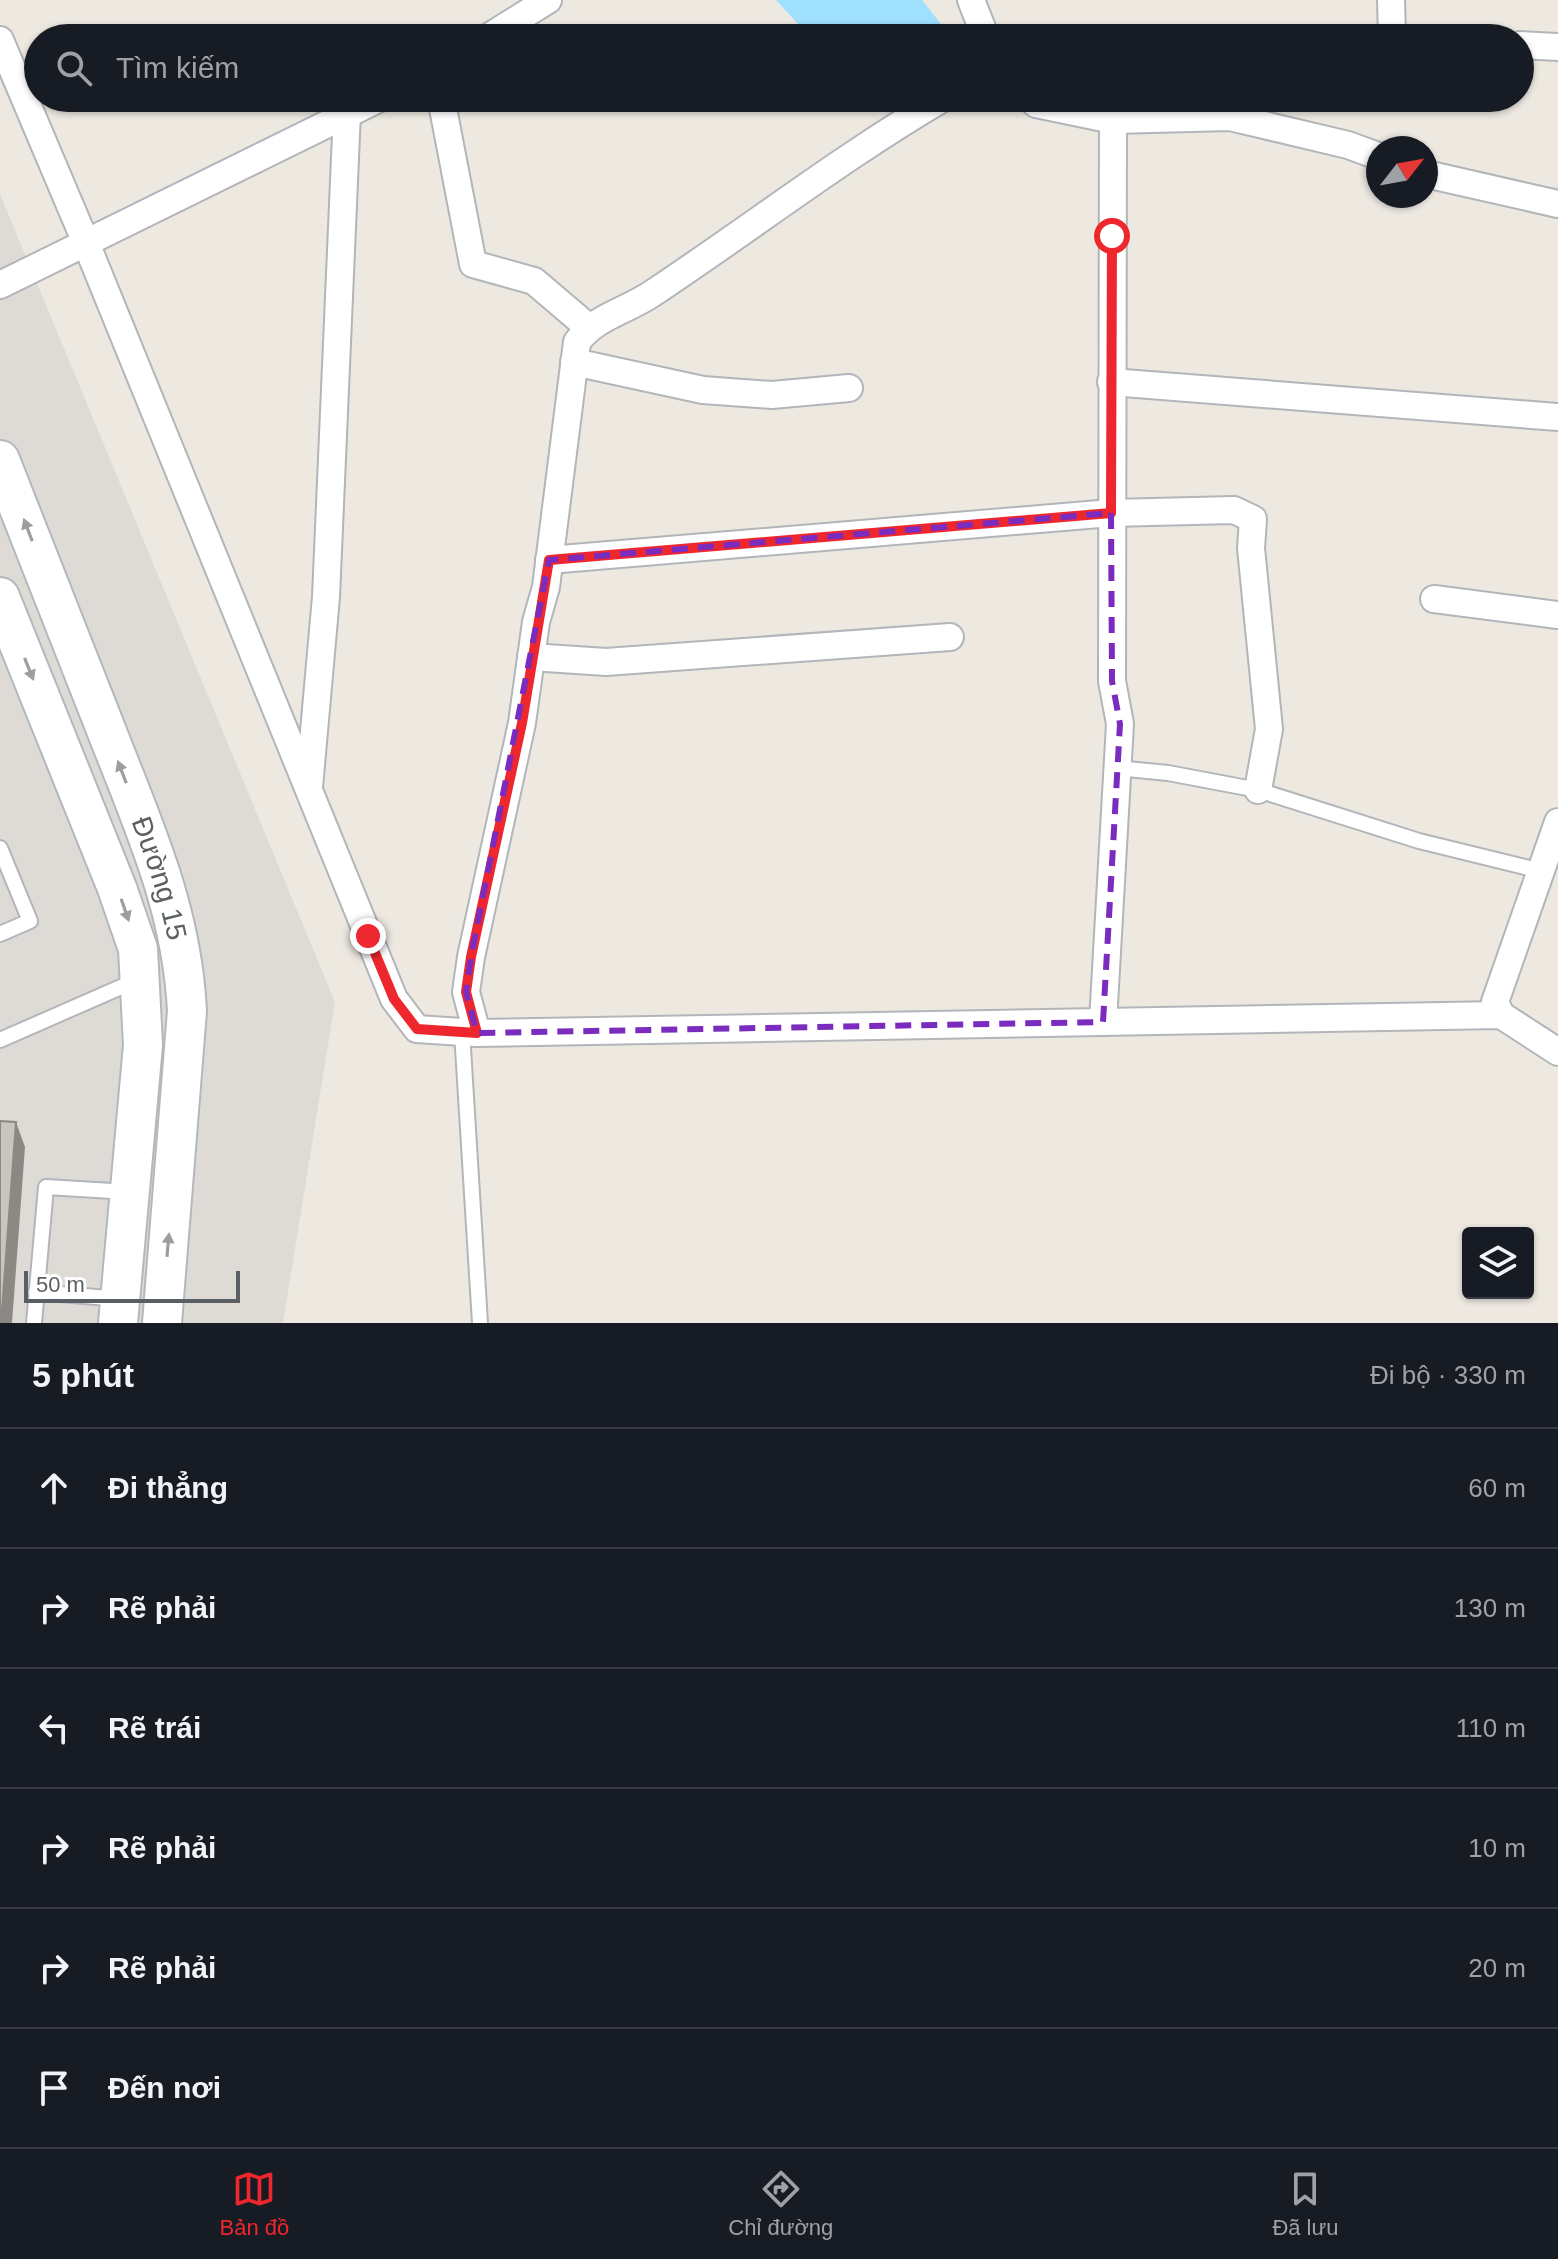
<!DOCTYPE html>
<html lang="vi">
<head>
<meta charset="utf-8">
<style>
	:root { --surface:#171b24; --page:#242831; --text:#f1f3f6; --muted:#9ea1a6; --line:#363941; --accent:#ee262d }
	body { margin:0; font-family:Arial,sans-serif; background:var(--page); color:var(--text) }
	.controls { position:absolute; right:24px; bottom:24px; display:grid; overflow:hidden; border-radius:8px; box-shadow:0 2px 6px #0004 }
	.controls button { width:72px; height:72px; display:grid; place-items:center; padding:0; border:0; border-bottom:2px solid var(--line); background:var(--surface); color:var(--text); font:40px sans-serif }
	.compass { position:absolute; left:1366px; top:136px; width:72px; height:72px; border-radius:50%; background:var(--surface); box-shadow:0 2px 6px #0004; rotate:59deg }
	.scale { position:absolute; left:24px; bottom:20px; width:216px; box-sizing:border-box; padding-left:8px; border:4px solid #5a5f63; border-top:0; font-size:22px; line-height:28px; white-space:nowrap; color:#5a5f63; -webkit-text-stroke:6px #fff; paint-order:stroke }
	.stop { position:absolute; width:24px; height:24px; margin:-18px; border:6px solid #ee262d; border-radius:50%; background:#fff }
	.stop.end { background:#ee262d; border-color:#fff; box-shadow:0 2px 8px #0008 }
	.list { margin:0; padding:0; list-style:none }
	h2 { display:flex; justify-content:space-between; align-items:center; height:104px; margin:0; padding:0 32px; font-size:34px }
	h2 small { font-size:26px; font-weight:400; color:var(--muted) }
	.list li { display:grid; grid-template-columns:52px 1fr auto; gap:24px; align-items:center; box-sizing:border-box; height:120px; padding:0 32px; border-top:2px solid var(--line) }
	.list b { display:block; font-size:30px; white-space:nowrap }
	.list em { font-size:26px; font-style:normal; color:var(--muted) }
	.icon { flex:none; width:44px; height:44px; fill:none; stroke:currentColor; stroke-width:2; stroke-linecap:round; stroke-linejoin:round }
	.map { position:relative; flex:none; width:1558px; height:1323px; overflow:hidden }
	.search { position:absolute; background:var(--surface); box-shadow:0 2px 6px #0004; left:24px; right:24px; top:24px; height:88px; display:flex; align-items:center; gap:20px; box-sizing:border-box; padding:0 28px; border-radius:44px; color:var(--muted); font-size:30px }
	.sheet { height:824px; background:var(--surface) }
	nav { display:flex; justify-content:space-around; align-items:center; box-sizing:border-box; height:112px; border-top:2px solid var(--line); background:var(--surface); font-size:22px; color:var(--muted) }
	nav a { display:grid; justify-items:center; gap:4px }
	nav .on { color:var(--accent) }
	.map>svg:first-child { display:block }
	.industrial { fill:#dedbd6 }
	.water { fill:#9fe0ff }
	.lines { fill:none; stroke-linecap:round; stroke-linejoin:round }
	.lane-casing { stroke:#b2b5b9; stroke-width:18 }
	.street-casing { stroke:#b2b5b9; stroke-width:30 }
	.secondary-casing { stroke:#b3b8bc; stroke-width:42 }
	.lane { stroke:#fff; stroke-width:14 }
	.street { stroke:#fff; stroke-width:26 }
	.secondary { stroke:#fff; stroke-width:38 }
	.shaded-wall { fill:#8c8985 }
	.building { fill:#c8c4be; stroke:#8c8985; stroke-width:2 }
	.oneway { fill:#9c9fa1 }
	.route { stroke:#ee262d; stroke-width:10 }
	.marked { fill:none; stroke:#7b2cbf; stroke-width:6; stroke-dasharray:16 10; stroke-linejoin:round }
	.labels { text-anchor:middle; stroke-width:7; stroke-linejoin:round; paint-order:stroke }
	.street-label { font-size:28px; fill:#5a5f63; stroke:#fff }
</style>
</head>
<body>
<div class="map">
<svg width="1558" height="1323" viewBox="0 0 1558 1323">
	<rect width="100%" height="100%" fill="#ede9e1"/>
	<!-- industrial -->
	<polygon class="industrial" points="0,194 335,1002 283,1323 0,1323"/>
	<!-- water -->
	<polygon class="water" points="776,0 922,0 952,38 811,38"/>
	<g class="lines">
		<defs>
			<g id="lane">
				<polyline points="1117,768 1168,773 1258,790 1419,841 1541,871"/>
				<polyline points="0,848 30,921 0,934"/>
				<polyline points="462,1032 480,1323"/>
				<polyline points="0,1040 137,980"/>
				<polyline points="36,1292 120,1299"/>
				<polyline points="34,1323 46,1187 129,1192"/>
			</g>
			<g id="street">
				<polyline points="971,0 986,38"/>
				<polyline points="1391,0 1392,38"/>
				<polyline points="487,38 548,0"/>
				<polyline points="0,40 86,243 394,999 417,1029 477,1033 1501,1015 1558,1052"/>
				<polyline points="1520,45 1558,47"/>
				<polyline points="441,98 473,264 534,281 588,327"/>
				<polyline points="1030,98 1036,104 1113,120 1230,117 1348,145 1378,156"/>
				<polyline points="1426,174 1558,204"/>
				<polyline points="0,285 380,98"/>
				<polyline points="574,362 703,390 772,395 849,388"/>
				<polyline points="1111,382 1558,417"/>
				<polyline points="549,560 1111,513 1234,510 1253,519 1251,548 1269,729 1258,790"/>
				<polyline points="1434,599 1558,615"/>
				<polyline points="531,657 606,662 950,637"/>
				<polyline points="309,787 326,597 347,112"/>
				<polyline points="1501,1015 1495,1002 1558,822"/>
				<polyline points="1103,1022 1120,724 1112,681 1113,120"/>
				<path d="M477,1033L466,992L471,957L522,723L536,622L546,587L577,342C596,316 627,311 653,293C751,228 841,158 943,98"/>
			</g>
			<g id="secondary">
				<path id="s1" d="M0,460C36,551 71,642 107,732C144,827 182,909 187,1011L162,1323"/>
				<polyline points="0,597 117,888 138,949 143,1045 118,1323"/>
			</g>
		</defs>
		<!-- lane casing -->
		<use href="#lane" class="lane-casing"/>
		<!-- street casing -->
		<use href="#street" class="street-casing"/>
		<!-- secondary casing -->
		<use href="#secondary" class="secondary-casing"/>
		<!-- lane -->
		<use href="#lane" class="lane"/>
		<!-- street -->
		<use href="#street" class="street"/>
		<!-- secondary -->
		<use href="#secondary" class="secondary"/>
	</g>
	<!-- shaded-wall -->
	<polygon class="shaded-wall" points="16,1122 25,1147 12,1323 1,1323"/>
	<!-- building -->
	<polygon class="building" points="0,1121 16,1122 1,1323 0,1323"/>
	<!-- one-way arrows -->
	<defs><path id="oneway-solid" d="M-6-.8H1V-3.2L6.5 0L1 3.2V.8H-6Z" transform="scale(2)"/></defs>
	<g class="oneway">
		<use href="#oneway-solid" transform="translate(28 530) rotate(-111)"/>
		<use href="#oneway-solid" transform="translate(29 669) rotate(68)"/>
		<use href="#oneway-solid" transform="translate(122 772) rotate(-111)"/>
		<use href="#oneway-solid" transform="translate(125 910) rotate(71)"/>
		<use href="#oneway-solid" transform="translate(168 1245) rotate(-85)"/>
	</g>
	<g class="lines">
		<!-- route -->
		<polyline class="route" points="368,936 394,999 417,1029 477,1033 466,992 471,957 522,723 549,560 1111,513 1112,236"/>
	</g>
	<!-- marked area -->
	<path class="marked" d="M1111,513L1112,681L1120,724L1103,1022L477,1033L466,992L471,957L549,560Z"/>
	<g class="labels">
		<!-- street labels -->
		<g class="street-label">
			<text dy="10" stroke="none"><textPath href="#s1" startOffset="448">Đường 15</textPath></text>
		</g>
	</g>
</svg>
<div class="controls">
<button><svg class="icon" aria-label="layers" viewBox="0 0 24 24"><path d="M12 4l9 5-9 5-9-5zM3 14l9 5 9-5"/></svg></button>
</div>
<svg class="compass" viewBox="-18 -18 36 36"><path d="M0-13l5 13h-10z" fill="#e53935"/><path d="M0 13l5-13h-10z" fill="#9ea1a6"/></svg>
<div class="scale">50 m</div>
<div class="stop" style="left:1112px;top:236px"></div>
<div class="stop end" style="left:368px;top:936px"></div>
<div class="search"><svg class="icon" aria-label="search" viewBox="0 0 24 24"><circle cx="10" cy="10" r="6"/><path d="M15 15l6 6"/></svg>Tìm kiếm</div>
</div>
<section class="sheet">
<h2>5 phút<small>Đi bộ · 330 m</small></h2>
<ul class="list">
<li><svg class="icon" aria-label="ahead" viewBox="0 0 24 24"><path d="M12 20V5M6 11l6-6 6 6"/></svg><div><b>Đi thẳng</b></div><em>60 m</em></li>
<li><svg class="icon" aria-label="right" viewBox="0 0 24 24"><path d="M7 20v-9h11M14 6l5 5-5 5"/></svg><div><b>Rẽ phải</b></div><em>130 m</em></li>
<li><svg class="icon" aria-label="left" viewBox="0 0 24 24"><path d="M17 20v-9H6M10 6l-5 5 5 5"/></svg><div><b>Rẽ trái</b></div><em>110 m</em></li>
<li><svg class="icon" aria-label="right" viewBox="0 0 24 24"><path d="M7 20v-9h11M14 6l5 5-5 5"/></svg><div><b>Rẽ phải</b></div><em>10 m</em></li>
<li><svg class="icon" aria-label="right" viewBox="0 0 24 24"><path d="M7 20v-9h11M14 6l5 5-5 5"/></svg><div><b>Rẽ phải</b></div><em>20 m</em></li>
<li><svg class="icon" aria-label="arrive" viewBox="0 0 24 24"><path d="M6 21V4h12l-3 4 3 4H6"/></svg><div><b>Đến nơi</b></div></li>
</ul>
</section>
<nav>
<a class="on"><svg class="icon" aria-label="map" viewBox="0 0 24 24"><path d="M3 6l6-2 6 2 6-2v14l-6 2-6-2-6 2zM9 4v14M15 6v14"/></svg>Bản đồ</a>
<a><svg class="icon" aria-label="directions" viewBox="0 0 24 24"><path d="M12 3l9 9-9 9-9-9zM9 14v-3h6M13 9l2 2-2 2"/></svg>Chỉ đường</a>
<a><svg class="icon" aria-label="saved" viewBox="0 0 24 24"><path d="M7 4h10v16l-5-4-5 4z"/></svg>Đã lưu</a>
</nav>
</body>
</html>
